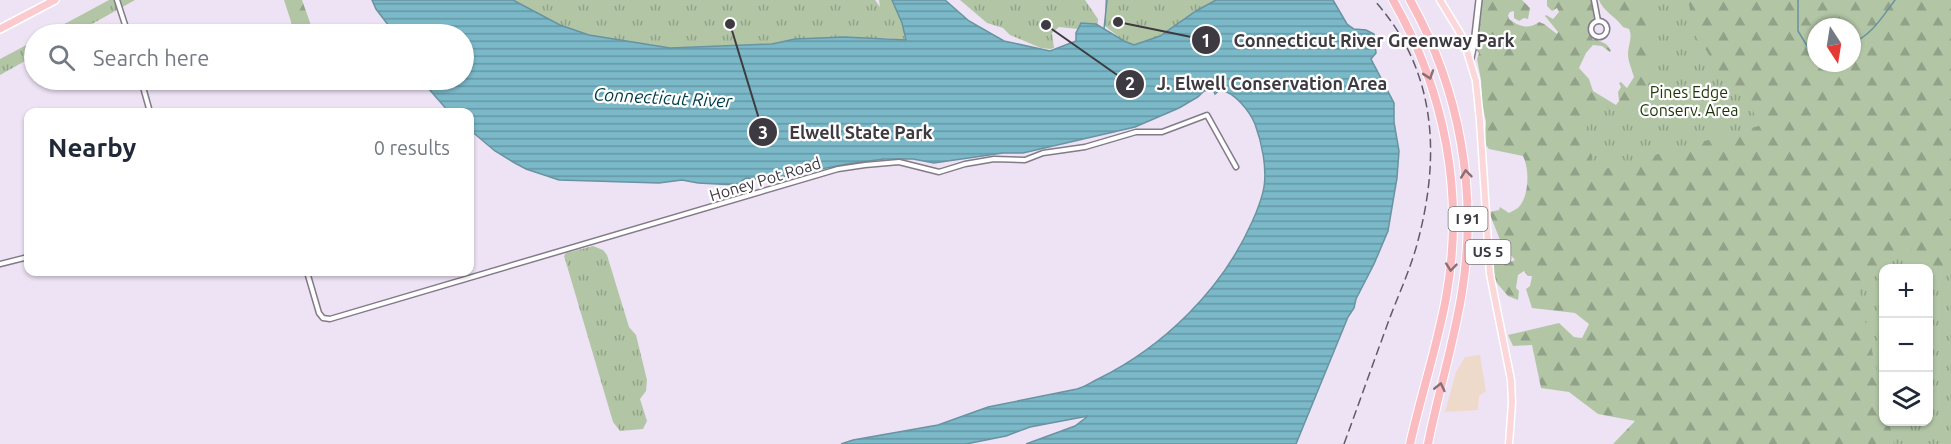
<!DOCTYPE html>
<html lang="en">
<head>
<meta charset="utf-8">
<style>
	:root { --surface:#fff; --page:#f6f6f7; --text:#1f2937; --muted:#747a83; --line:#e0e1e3 }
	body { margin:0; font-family:Ubuntu,sans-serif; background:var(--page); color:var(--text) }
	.controls { position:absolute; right:18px; bottom:18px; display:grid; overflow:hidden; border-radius:12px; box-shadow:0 2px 4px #0004 }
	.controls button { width:54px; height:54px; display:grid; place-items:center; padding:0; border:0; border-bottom:2px solid var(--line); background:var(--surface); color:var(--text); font:30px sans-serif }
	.compass { position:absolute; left:1807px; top:18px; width:54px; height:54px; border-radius:50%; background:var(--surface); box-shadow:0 2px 4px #0004; rotate:168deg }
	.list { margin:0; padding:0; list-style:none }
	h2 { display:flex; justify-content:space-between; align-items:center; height:78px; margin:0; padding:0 24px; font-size:26px }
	h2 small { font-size:20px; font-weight:400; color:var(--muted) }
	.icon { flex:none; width:33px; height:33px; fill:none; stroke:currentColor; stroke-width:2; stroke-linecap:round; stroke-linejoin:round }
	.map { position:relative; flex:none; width:1951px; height:444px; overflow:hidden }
	.search { position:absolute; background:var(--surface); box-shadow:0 2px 4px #0004; left:24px; top:24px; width:450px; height:66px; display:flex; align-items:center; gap:15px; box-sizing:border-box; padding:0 21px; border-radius:33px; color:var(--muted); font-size:22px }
	.panel { position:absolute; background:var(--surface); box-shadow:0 2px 4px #0004; left:24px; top:108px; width:450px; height:168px; border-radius:12px }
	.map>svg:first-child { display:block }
	.commercial { fill:#eedacb }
	.forest { fill:url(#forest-firs); fill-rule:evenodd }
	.park { fill:url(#park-tufts) }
	.water { fill:url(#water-rules); stroke:#6993a0; stroke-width:1.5 }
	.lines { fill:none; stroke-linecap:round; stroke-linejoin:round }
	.stream { stroke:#6993a0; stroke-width:1.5 }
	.minor-casing { stroke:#837a8a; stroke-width:7 }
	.tertiary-casing { stroke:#837a8a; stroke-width:8 }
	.primary-casing { stroke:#fff; stroke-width:9 }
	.trunk-casing { stroke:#fff; stroke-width:10 }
	.motorway-casing { stroke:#fff; stroke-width:10 }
	.minor { stroke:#fff; stroke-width:4 }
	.tertiary { stroke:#fff; stroke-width:5 }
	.primary { stroke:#fcd7da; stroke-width:6 }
	.trunk { stroke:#fbcace; stroke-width:7 }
	.motorway { stroke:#fabcc1; stroke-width:8 }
	.rail { stroke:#605b64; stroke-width:1.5; stroke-dasharray:9 4.5; stroke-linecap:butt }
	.oneway { stroke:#896e74 }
	.labels { text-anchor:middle; stroke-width:4.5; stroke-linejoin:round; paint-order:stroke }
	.shield { fill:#fff; stroke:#78757a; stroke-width:1.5 }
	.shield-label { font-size:15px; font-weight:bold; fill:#3e3a41 }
	.park-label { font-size:16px; fill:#1e3606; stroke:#fff }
	.street-label { font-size:16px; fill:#3e3a41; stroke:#fff }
	.water-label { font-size:18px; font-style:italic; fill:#003d48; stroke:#fff }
	.leader { fill:none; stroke:#3e3a41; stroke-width:2 }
	.callout-dot { fill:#3e3a41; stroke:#fff; stroke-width:2 }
	.mark-label { font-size:18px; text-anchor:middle; font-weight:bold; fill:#fff }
	.callout-label { font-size:18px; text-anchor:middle; font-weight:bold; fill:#3e3a41; stroke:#fff; stroke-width:4.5; stroke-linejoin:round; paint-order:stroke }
</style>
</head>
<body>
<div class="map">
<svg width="1951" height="444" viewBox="0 0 1951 444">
	<defs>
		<pattern id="forest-firs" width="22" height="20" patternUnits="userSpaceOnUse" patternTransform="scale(1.5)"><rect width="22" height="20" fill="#b2c6a6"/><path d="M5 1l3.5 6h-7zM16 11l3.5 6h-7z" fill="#92a289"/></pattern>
		<pattern id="park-tufts" width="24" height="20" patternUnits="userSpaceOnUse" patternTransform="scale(1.5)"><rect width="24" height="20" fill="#b2c6a6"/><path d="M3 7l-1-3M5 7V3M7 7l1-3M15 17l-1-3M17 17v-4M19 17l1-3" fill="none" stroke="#92a289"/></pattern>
		<pattern id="water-rules" width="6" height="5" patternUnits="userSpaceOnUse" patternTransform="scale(1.5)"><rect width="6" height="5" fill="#7bb9c9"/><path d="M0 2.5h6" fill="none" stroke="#6697a5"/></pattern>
	</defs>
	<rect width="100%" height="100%" fill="#eee3f5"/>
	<!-- commercial -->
	<polygon class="commercial" points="1480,355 1486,391 1479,396 1478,410 1445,412 1456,372 1465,357"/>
	<!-- forest -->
	<g class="forest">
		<polygon points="284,0 302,0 313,31 295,34"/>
		<path d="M1482,0H1522L1530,8L1528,19L1524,18L1519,21L1514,18V11L1510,12L1508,15L1509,19C1518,26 1528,30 1539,22L1544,24L1557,34L1558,32L1545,16L1546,15L1553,19L1559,12L1557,8L1552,11L1547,6V0H1591L1595,15C1593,28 1585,26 1593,40L1595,39L1606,44L1611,50L1610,52L1602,46L1593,45L1586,53L1579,68L1589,79L1593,91L1616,105L1619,101L1618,92L1621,87L1619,83L1621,82L1627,88L1634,77C1632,70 1628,61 1628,54C1628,45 1633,38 1629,29L1623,27C1616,17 1603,11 1599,0H1951V444H1613L1635,421L1598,414L1569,392L1541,388L1532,345L1513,346L1508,335L1559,323L1574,337L1582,338L1589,324L1575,313L1532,308L1526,289L1530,286L1532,276H1528L1524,271L1518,275L1516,288L1519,291L1518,300L1508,296L1495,281L1493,265L1498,261L1508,263L1515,260L1509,253L1508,249L1502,245L1489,212L1499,210L1500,207L1509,213C1512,211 1515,210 1518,208C1529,197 1530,170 1523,156L1489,149L1485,144L1486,122L1482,103L1481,80L1477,59L1479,53L1476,49ZM1816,27H1852V63H1816ZM1884,268H1928V422H1884Z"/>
	</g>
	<!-- park -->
	<g class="park">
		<polygon points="109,0 135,0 74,34 46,34"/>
		<polygon points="513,0 875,0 880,7 879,0 892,0 902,23 907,40 885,38 795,39 773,44 670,48 589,35 560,25"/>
		<polygon points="960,0 1085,0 1098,19 1097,34 1078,29 1059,27 1052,33 1054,48 1050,49 1041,48 1010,35 1003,28 987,23"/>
		<polygon points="1105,0 1217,0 1157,37 1136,45 1130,44 1124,41 1105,26"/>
		<polygon points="1644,0 1688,0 1696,37 1702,43 1716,67 1746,101 1762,125 1594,172 1585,116 1588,109 1626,106 1652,80 1651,20"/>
		<polygon points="34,41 34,56 0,75 0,59"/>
		<polygon points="593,246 603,250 607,255 629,327 636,335 647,380 646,391 640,399 647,421 643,429 620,431 613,422 565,259 564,256 566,253"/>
		<polygon points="1910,247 1921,268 1884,268"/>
		<polygon points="1884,269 1884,398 1883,398 1858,290"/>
		<polygon points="1951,273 1951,444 1894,444 1889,422 1928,422 1929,282"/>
	</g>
	<!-- water -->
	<path class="water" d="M372,0H513L560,25L589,35L670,48L772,44L795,39L844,37L906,40L902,23L892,0H945L969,21L1004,41L1050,51L1076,41V33L1081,23L1096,24L1124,41L1134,45L1160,36L1196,11L1216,0H1333L1347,24L1354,29L1366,30L1374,34L1376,53L1371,59L1394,103V122L1399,151L1397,178L1388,231L1374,264L1356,299L1354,308L1348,317L1296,444H1026L1075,426L1088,416L1030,427L1006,436L966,444H841L853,440L938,425L988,407L1077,389C1085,387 1090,383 1098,379C1163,347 1222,290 1252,222C1257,211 1262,199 1264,187C1267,168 1262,143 1255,124C1250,112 1235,92 1220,90L1215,94L1213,89L1204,91L1198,97L1179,108L1135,127L1023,153H1003L934,163L913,159H884L847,164L766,180L746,178L736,185L698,183L682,180L659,183L559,180L526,169L513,162L495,151L470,130V112H449L421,80H464V34H395L376,9Z"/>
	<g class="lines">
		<!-- stream -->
		<g class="stream">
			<polyline points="1798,0 1798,31 1812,54 1816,54"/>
			<polyline points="1104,29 1107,0"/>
			<path d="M1852,43C1871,36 1883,16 1895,0"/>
		</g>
		<defs>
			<g id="minor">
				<polyline points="117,0 128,34"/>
				<polyline points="1594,0 1598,21"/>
				<circle cx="1599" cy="29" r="8"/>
				<polyline points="141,80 150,112"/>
				<polyline points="0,264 28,257"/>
				<polyline points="307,272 319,313 323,318 330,319 838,169 865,165 899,162 939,172 965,164 994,159 1025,160 1043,153 1085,147 1136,132 1162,132 1207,115 1236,167"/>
			</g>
			<polyline id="tertiary" points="1471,58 1474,44 1479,0"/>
			<polyline id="primary" points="1440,0 1463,38 1476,81 1480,121 1490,274 1511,380 1512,403 1509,444"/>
			<polyline id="trunk" points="0,29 55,0"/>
			<g id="motorway">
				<path d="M1393,0C1445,91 1465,194 1446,298C1437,347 1421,395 1410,444"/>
				<path d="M1410,0C1460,89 1478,192 1462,292C1454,343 1438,393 1428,444"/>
			</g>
		</defs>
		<!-- minor casing -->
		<use href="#minor" class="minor-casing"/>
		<!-- tertiary casing -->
		<use href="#tertiary" class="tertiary-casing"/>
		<!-- primary casing -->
		<use href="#primary" class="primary-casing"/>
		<!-- trunk casing -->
		<use href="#trunk" class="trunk-casing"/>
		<!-- motorway casing -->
		<use href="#motorway" class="motorway-casing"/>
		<!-- minor -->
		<use href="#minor" class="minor"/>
		<!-- tertiary -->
		<use href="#tertiary" class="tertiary"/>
		<!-- primary -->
		<use href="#primary" class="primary"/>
		<!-- trunk -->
		<use href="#trunk" class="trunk"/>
		<!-- motorway -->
		<use href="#motorway" class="motorway"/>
		<!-- rail -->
		<path class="rail" d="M1344,444C1359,403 1374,361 1389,320C1398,296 1409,272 1416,248C1441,159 1438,71 1374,0"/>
	</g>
	<!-- one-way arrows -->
	<defs><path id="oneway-chevron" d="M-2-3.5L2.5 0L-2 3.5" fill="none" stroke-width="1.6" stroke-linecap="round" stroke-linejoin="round" transform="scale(1.5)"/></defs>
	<g class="oneway">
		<use href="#oneway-chevron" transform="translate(1429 75) rotate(71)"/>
		<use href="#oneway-chevron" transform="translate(1466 174) rotate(-96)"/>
		<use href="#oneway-chevron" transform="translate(1451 267) rotate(96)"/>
		<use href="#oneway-chevron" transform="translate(1440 387) rotate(-77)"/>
	</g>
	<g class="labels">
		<!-- shield labels -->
		<g class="shield">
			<rect x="1448.5" y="207" width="39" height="24" rx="4.5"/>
			<rect x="1465.5" y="240" width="45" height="24" rx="4.5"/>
		</g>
		<g class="shield-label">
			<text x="1468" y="224">I 91</text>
			<text x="1488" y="257">US 5</text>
		</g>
		<!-- park labels -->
		<g class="park-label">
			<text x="1689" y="98">Pines Edge<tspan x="1689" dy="18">Conserv. Area</tspan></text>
		</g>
		<!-- street labels -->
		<g class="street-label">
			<text transform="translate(765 179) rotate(-17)" y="6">Honey Pot Road</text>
		</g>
		<!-- water labels -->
		<g class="water-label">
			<text transform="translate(663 98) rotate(3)" y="6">Connecticut River</text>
		</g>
	</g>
	<!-- callouts -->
	<path class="leader" d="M1118 22L1206 40M1046 25L1130 84M730 24L763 132"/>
	<g class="callout-dot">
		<circle cx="1118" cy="22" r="6"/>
		<circle cx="1046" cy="25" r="6"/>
		<circle cx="730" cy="24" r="6"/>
		<circle cx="1206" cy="40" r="15"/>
		<circle cx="1130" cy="84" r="15"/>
		<circle cx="763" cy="132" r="15"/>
	</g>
	<g class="mark-label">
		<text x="1206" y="47">1</text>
		<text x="1130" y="90">2</text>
		<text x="763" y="139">3</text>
	</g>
	<g class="callout-label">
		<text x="1374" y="47">Connecticut River Greenway Park</text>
		<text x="1272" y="90">J. Elwell Conservation Area</text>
		<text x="861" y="139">Elwell State Park</text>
	</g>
</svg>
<div class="controls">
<button>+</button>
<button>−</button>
<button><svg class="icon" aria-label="layers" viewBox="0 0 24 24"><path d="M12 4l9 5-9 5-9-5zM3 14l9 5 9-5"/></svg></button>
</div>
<svg class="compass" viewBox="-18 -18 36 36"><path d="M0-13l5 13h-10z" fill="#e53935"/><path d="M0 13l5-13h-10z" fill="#747a83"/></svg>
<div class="search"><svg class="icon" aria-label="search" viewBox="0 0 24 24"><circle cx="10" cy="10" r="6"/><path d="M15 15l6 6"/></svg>Search here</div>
<section class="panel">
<h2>Nearby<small>0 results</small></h2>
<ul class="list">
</ul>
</section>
</div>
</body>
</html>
